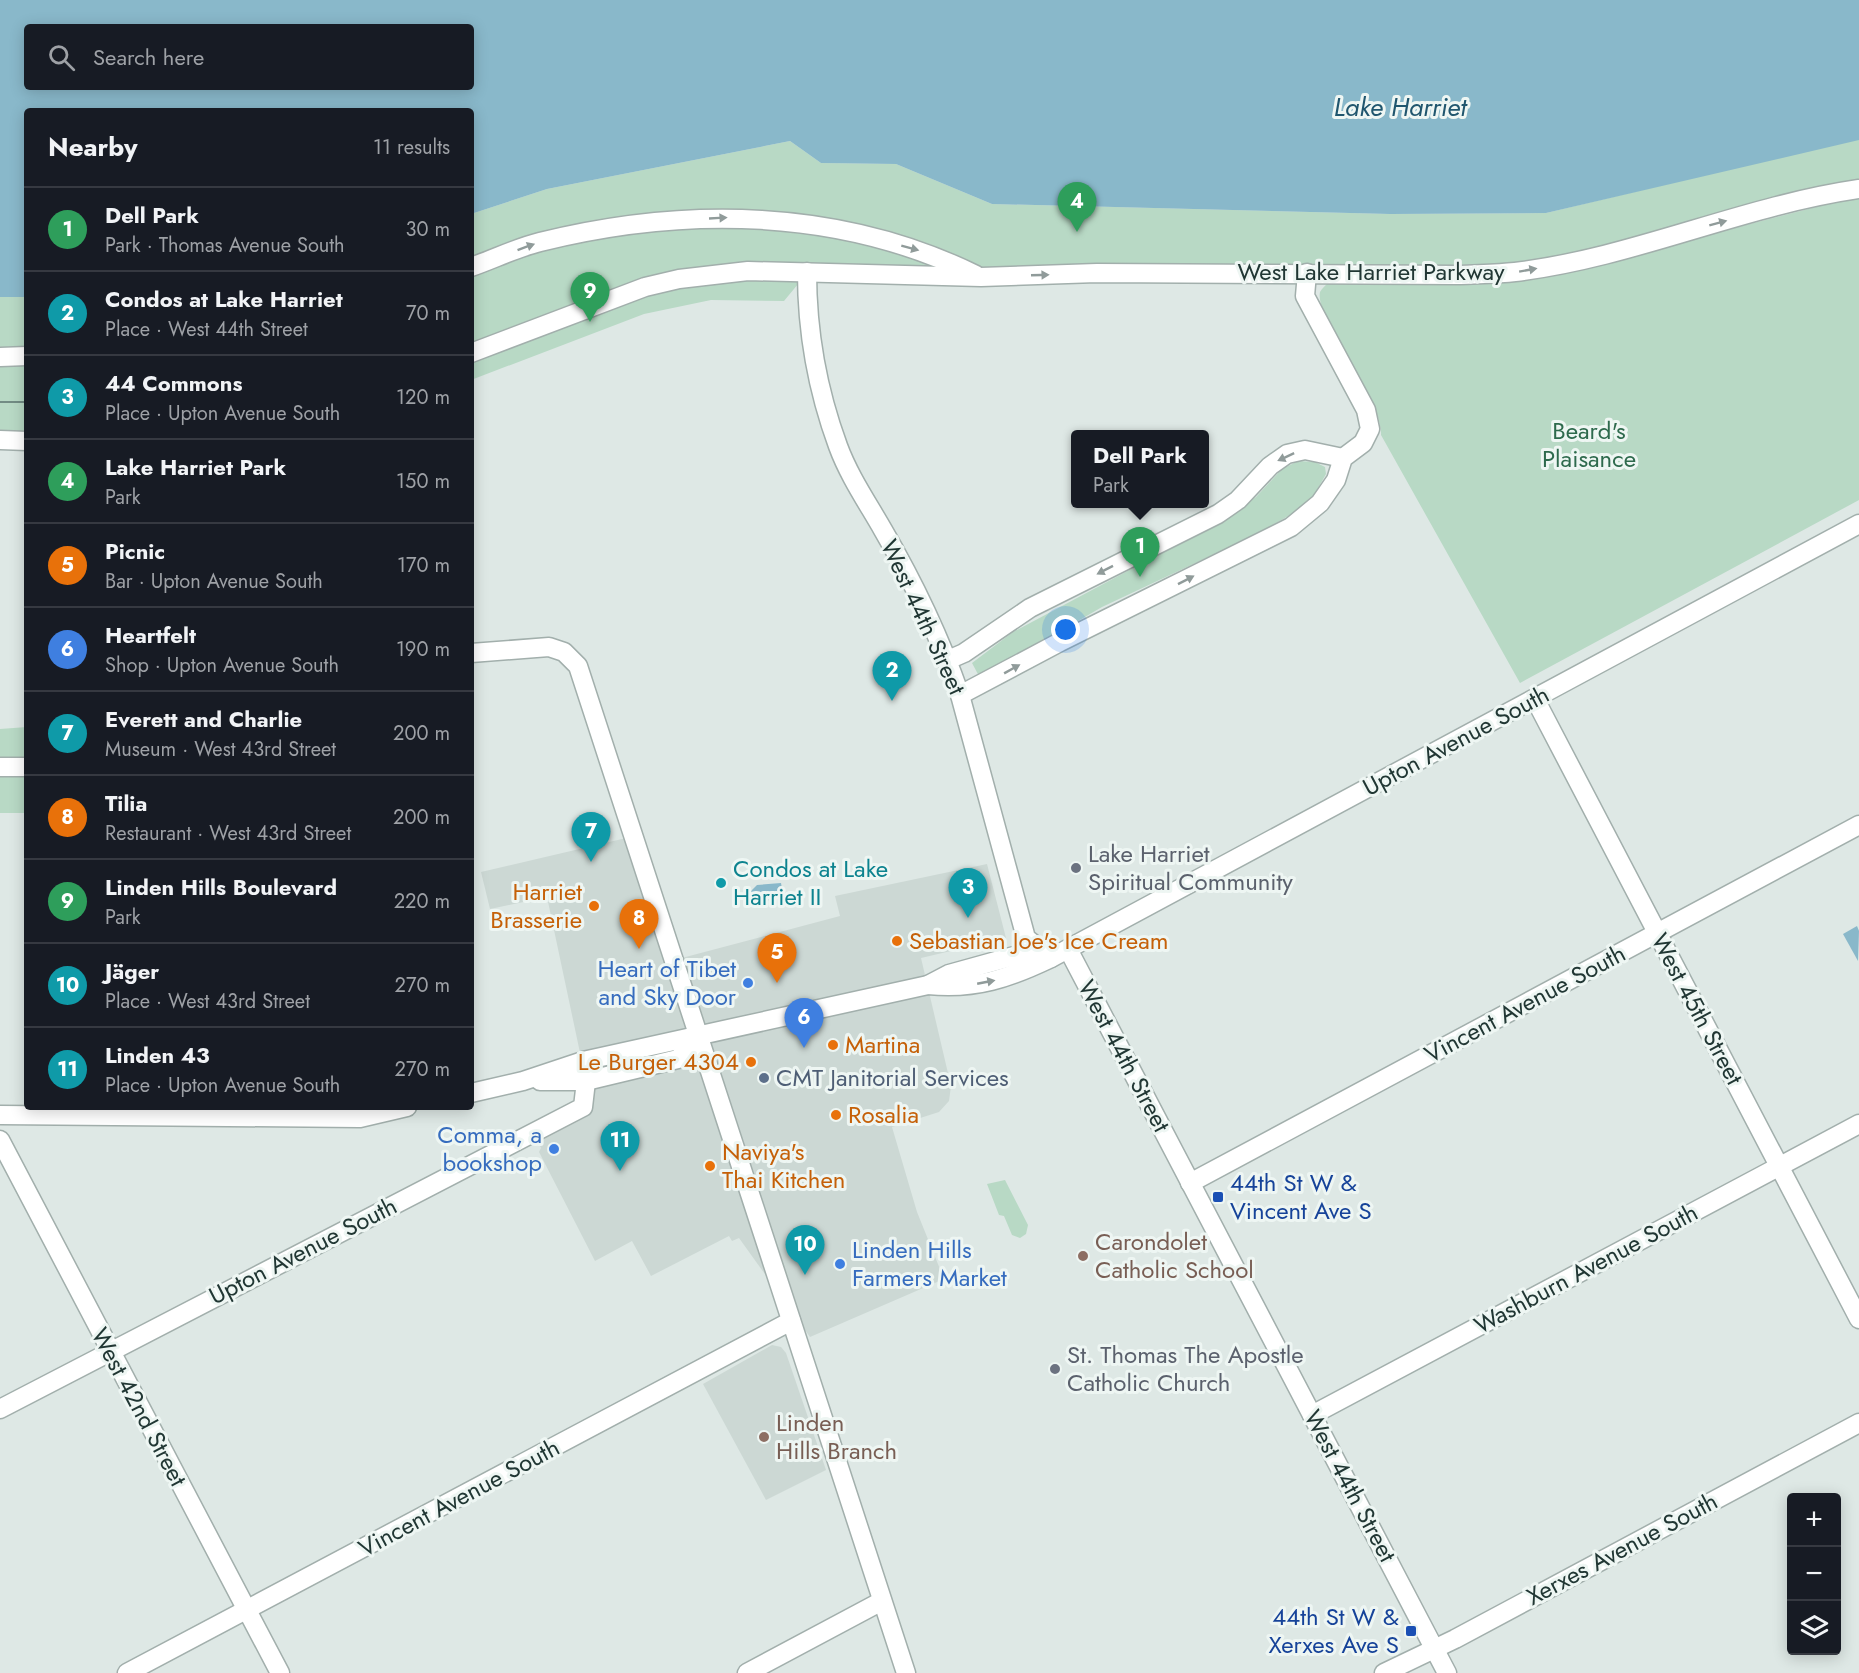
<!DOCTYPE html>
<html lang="en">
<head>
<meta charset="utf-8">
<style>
	:root { --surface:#171b24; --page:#242831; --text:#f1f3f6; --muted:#9ea1a6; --line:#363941; --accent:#1a73e8 }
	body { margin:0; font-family:Jost,sans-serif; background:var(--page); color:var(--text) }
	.controls { position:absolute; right:18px; bottom:18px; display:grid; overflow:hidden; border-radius:6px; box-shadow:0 3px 15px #0003 }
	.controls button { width:54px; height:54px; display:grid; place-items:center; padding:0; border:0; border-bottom:2px solid var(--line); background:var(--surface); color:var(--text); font:30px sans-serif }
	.you { position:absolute; left:1066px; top:630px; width:21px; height:21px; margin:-15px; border:4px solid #fff; border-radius:50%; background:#1a73e8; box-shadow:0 0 0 9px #1a73e833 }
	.badge { display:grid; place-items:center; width:39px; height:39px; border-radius:50%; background:var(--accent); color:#fff; font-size:20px; font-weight:700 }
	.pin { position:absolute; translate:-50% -50px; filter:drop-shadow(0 2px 3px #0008) }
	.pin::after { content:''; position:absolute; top:32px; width:21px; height:18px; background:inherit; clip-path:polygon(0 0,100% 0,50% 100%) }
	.popup { position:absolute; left:1071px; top:430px; width:138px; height:78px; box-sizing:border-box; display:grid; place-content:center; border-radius:6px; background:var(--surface); filter:drop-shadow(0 2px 4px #0005); font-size:20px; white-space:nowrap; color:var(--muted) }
	.popup b { font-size:22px; color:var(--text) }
	.popup::after { content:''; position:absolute; left:50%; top:100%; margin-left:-12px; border:12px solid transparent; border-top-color:var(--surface) }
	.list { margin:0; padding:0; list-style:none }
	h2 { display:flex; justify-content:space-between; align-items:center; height:78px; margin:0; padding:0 24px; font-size:26px }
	h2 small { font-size:20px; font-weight:400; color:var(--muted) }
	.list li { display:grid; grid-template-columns:39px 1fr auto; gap:18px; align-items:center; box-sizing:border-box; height:84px; padding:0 24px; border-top:2px solid var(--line) }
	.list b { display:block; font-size:22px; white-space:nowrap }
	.list p { margin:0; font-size:20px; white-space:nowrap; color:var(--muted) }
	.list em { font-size:20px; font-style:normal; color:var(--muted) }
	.icon { flex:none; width:33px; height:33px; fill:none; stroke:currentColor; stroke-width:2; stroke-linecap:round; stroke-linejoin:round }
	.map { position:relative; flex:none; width:1859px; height:1673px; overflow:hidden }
	.search { position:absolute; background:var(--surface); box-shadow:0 3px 15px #0003; left:24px; top:24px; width:450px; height:66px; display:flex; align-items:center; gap:15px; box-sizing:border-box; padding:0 21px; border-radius:6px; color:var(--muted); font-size:22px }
	.panel { position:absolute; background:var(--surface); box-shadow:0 3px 15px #0003; left:24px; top:108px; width:450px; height:1002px; border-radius:6px }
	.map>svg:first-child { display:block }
	.built { fill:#ccd8d4 }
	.green { fill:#b8d9c5 }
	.water { fill:#89b8ca; fill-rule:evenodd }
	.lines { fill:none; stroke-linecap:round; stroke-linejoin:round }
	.minor-casing { stroke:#a2afac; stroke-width:21 }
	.minor { stroke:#fff; stroke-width:18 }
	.tram { stroke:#5b736f; stroke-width:1.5 }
	.oneway { fill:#909b9a }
	.worship-dot { fill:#6b7280; stroke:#eef6f3; stroke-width:2 }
	.culture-dot { fill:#0f9aa8; stroke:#eef6f3; stroke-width:2 }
	.food-dot { fill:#e8710a; stroke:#eef6f3; stroke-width:2 }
	.shop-dot { fill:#3f7fe0; stroke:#eef6f3; stroke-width:2 }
	.service-dot { fill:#5c6f8a; stroke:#eef6f3; stroke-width:2 }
	.transit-dot { fill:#1a4fb4; stroke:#eef6f3; stroke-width:2 }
	.education-dot { fill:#8d6e63; stroke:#eef6f3; stroke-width:2 }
	.labels { text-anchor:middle; stroke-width:6; stroke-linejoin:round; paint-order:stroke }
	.street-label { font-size:24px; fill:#213734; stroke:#eef6f3 }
	.park-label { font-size:24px; fill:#2e6a4d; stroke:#eef6f3 }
	.worship-label { font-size:24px; fill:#5b616d; stroke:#eef6f3; text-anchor:start }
	.culture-label { font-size:24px; fill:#0d838f; stroke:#eef6f3; text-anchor:start }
	.food-label { font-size:24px; fill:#c56008; stroke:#eef6f3; text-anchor:start }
	.shop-label { font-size:24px; fill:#366cbe; stroke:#eef6f3; text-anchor:end }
	.service-label { font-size:24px; fill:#4e5e75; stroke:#eef6f3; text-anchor:start }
	.transit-label { font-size:24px; fill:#164399; stroke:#eef6f3; text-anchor:start }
	.education-label { font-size:24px; fill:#785e54; stroke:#eef6f3; text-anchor:start }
	.water-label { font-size:26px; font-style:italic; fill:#20566e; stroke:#eef6f3 }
</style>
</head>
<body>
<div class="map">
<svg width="1859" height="1673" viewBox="0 0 1859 1673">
	<rect width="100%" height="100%" fill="#dee8e5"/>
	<!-- built -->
	<g class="built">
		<polygon points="639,835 678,959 840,916 835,896 987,864 1006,938 921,958 951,1086 949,1101 939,1112 892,1127 917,1212 944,1279 810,1337 739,1238 732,1241 729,1236 651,1276 632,1241 595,1261 539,1152 541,1148 533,1133 583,1108 586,1081 547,897 490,909 481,872"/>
		<polygon points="772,1345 781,1347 786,1353 826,1470 766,1500 703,1384"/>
	</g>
	<!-- green -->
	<g class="green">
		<polygon points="1851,140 1859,140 1859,189 1515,272 808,272 784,301 711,300 644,314 471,380 471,214 547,189 790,141 821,163 896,164 992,204 1390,214 1546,213"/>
		<path d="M1859,196V500L1520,683L1381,435C1383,396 1314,317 1320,292C1322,288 1326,285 1329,282L1625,256Z"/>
		<polygon points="0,297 27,297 27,441 0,440"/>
		<polygon points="1298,461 1315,462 1325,467 1326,474 1313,497 1297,511 1257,534 1102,607 980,678 972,663 1013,632 1214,525 1256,497 1282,469"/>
		<polygon points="27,727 27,813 0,813 0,729"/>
		<polygon points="1005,1180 1028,1225 1026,1234 1020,1238 1012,1235 1004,1216 999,1215 987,1184"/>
	</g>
	<!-- water -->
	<g class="water">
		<path d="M0,0H1859V140L1546,213L1390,214L992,204L896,164L821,163L790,141L547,189L471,214V111H27V297H0ZM27,27H471V87H27Z"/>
		<polygon points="781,883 783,895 761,903 753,900 750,892 757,885"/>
		<polygon points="1857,926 1859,931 1858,961 1843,934"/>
	</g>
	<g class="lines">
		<defs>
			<g id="minor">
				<path d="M471,267C494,259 516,248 540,242C685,206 840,208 976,275"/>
				<path d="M807,272C807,333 817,389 838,446C849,476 867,502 883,530C914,583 940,638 960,695L1026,938L1051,958"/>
				<path d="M471,353L645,287L679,279L748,271L981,277L1097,273L1460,275C1478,274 1497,274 1515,272C1632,258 1742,206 1859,189"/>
				<polyline points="0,357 27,356"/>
				<polyline points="0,440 27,441"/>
				<polyline points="471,653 549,647 564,652 578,666 906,1673"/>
				<polyline points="948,660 964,653 1030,608 1218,514 1238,500 1270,466 1287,454 1305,450 1343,458"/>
				<polyline points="960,695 1060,642 1291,527 1320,503 1336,480 1343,458 1363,443 1370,429 1366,410 1305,296 1307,273"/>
				<polyline points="1535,699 1859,1319"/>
				<polyline points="0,767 27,767"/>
				<polyline points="1068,949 1447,1673"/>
				<path d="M928,985C976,990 1009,978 1051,958L1859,524"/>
				<polyline points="540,1081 586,1081 678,1059 698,1038"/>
				<polyline points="471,1093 523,1081 583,1061 928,985 949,974 1014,956 1050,957"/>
				<polyline points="0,1115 360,1118 407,1107"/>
				<polyline points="0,1140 280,1673"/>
				<polyline points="1190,1183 1859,825"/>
				<polyline points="0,1409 583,1107 586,1081"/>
				<polyline points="1312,1415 1859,1124"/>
				<polyline points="127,1673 791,1321"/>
				<polyline points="747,1673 882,1601"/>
				<polyline points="1384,1673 1455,1639 1859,1423"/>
			</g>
		</defs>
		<!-- minor casing -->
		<use href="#minor" class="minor-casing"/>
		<!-- minor -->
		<use href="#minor" class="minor"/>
		<!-- tram -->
		<polyline class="tram" points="0,402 27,402"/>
	</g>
	<!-- one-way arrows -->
	<defs><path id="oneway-solid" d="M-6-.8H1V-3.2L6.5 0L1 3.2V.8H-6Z" transform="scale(1.5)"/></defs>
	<g class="oneway">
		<use href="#oneway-solid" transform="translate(718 218) rotate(-3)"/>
		<use href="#oneway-solid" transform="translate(1718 223) rotate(-15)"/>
		<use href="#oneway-solid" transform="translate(526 247) rotate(-20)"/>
		<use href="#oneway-solid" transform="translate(910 248) rotate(15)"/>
		<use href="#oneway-solid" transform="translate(1528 270) rotate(-10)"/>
		<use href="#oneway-solid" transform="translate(1040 275) rotate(-2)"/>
		<use href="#oneway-solid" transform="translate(1286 457) rotate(155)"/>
		<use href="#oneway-solid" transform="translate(1105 570) rotate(153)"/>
		<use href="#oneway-solid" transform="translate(1186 580) rotate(-27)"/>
		<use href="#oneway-solid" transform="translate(1012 669) rotate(-29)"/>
		<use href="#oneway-solid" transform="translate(986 982) rotate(-11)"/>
	</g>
	<!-- markers -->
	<g class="worship-dot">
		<circle cx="1076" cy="868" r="6"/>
		<circle cx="1055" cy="1369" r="6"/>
	</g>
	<circle class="culture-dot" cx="721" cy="883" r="6"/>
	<g class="food-dot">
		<circle cx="594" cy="906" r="6"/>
		<circle cx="897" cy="941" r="6"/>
		<circle cx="833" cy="1045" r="6"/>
		<circle cx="751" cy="1062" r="6"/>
		<circle cx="836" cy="1115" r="6"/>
		<circle cx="710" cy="1166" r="6"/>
	</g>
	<g class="shop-dot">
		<circle cx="748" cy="983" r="6"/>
		<circle cx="554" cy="1149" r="6"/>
		<circle cx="840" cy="1264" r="6"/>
	</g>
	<circle class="service-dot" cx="764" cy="1078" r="6"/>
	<g class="transit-dot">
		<rect x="1212" y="1191" width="12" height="12" rx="3"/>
		<rect x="1405" y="1625" width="12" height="12" rx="3"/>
	</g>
	<g class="education-dot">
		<circle cx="1083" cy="1256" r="6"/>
		<circle cx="764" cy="1437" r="6"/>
	</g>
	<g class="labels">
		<!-- street labels -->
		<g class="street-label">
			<text x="1371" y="280">West Lake Harriet Parkway</text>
			<text transform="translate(923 617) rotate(65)" y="8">West 44th Street</text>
			<text transform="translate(1456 741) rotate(-28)" y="8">Upton Avenue South</text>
			<text transform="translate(1525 1004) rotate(-28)" y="8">Vincent Avenue South</text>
			<text transform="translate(1697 1009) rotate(62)" y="8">West 45th Street</text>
			<text transform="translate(1124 1056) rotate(62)" y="8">West 44th Street</text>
			<text transform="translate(303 1251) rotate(-27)" y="8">Upton Avenue South</text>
			<text transform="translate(1586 1269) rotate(-28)" y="8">Washburn Avenue South</text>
			<text transform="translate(139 1407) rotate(62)" y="8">West 42nd Street</text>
			<text transform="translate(1350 1486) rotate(62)" y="8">West 44th Street</text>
			<text transform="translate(459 1498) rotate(-28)" y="8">Vincent Avenue South</text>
			<text transform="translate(1622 1549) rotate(-28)" y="8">Xerxes Avenue South</text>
		</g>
		<!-- park labels -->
		<g class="park-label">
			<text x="1589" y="439">Beard's<tspan x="1589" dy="28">Plaisance</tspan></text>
		</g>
		<!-- worship labels -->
		<g class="worship-label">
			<text x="1088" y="862">Lake Harriet<tspan x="1088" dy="28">Spiritual Community</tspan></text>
			<text x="1067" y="1363">St. Thomas The Apostle<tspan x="1067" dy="28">Catholic Church</tspan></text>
		</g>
		<!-- culture labels -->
		<g class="culture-label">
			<text x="733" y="877">Condos at Lake<tspan x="733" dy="28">Harriet II</tspan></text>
		</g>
		<!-- food labels -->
		<g class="food-label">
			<text x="582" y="900" text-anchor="end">Harriet<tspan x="582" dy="28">Brasserie</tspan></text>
			<text x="909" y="949">Sebastian Joe's Ice Cream</text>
			<text x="845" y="1053">Martina</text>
			<text x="739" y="1070" text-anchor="end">Le Burger 4304</text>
			<text x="848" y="1123">Rosalia</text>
			<text x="722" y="1160">Naviya's<tspan x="722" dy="28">Thai Kitchen</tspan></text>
		</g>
		<!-- shop labels -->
		<g class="shop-label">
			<text x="736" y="977">Heart of Tibet<tspan x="736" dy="28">and Sky Door</tspan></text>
			<text x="542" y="1143">Comma, a<tspan x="542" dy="28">bookshop</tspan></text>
			<text x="852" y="1258" text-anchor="start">Linden Hills<tspan x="852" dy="28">Farmers Market</tspan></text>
		</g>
		<!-- service labels -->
		<g class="service-label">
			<text x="776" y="1086">CMT Janitorial Services</text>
		</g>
		<!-- transit labels -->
		<g class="transit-label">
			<text x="1230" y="1191">44th St W &amp;<tspan x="1230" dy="28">Vincent Ave S</tspan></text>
			<text x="1399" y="1625" text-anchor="end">44th St W &amp;<tspan x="1399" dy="28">Xerxes Ave S</tspan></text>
		</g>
		<!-- education labels -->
		<g class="education-label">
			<text x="1095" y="1250">Carondolet<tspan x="1095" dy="28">Catholic School</tspan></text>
			<text x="776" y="1431">Linden<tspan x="776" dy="28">Hills Branch</tspan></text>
		</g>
		<!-- water labels -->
		<g class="water-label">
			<text x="1400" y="116">Lake Harriet</text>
		</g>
	</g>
</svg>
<div class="controls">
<button>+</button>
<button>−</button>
<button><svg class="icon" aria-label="layers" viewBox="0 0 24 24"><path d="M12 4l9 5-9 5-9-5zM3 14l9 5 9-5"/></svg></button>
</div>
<div class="you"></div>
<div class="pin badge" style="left:1140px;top:577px;background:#2e9e5b">1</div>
<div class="popup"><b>Dell Park</b>Park</div>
<div class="pin badge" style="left:892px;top:701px;background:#0f9aa8">2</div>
<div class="pin badge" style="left:968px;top:918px;background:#0f9aa8">3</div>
<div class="pin badge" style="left:1077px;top:232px;background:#2e9e5b">4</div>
<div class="pin badge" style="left:777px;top:983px;background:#e8710a">5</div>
<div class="pin badge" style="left:804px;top:1048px;background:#3f7fe0">6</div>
<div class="pin badge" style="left:591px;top:862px;background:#0f9aa8">7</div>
<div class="pin badge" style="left:639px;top:949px;background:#e8710a">8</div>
<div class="pin badge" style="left:590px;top:322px;background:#2e9e5b">9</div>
<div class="pin badge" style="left:805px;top:1275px;background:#0f9aa8">10</div>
<div class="pin badge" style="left:620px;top:1171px;background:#0f9aa8">11</div>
<div class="search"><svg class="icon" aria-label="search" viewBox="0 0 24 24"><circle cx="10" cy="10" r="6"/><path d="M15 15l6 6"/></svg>Search here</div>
<section class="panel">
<h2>Nearby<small>11 results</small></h2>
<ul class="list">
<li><span class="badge" style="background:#2e9e5b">1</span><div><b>Dell Park</b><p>Park · Thomas Avenue South</p></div><em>30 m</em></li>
<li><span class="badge" style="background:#0f9aa8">2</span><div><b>Condos at Lake Harriet</b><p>Place · West 44th Street</p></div><em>70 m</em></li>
<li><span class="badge" style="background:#0f9aa8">3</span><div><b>44 Commons</b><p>Place · Upton Avenue South</p></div><em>120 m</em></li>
<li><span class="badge" style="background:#2e9e5b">4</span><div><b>Lake Harriet Park</b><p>Park</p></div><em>150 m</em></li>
<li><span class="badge" style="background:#e8710a">5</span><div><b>Picnic</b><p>Bar · Upton Avenue South</p></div><em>170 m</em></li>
<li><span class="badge" style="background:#3f7fe0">6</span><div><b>Heartfelt</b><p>Shop · Upton Avenue South</p></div><em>190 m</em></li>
<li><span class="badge" style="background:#0f9aa8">7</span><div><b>Everett and Charlie</b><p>Museum · West 43rd Street</p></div><em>200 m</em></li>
<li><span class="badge" style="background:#e8710a">8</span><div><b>Tilia</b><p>Restaurant · West 43rd Street</p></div><em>200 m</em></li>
<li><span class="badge" style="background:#2e9e5b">9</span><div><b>Linden Hills Boulevard</b><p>Park</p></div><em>220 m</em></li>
<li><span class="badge" style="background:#0f9aa8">10</span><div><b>Jäger</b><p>Place · West 43rd Street</p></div><em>270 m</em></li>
<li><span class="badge" style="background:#0f9aa8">11</span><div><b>Linden 43</b><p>Place · Upton Avenue South</p></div><em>270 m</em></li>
</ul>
</section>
</div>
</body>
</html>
